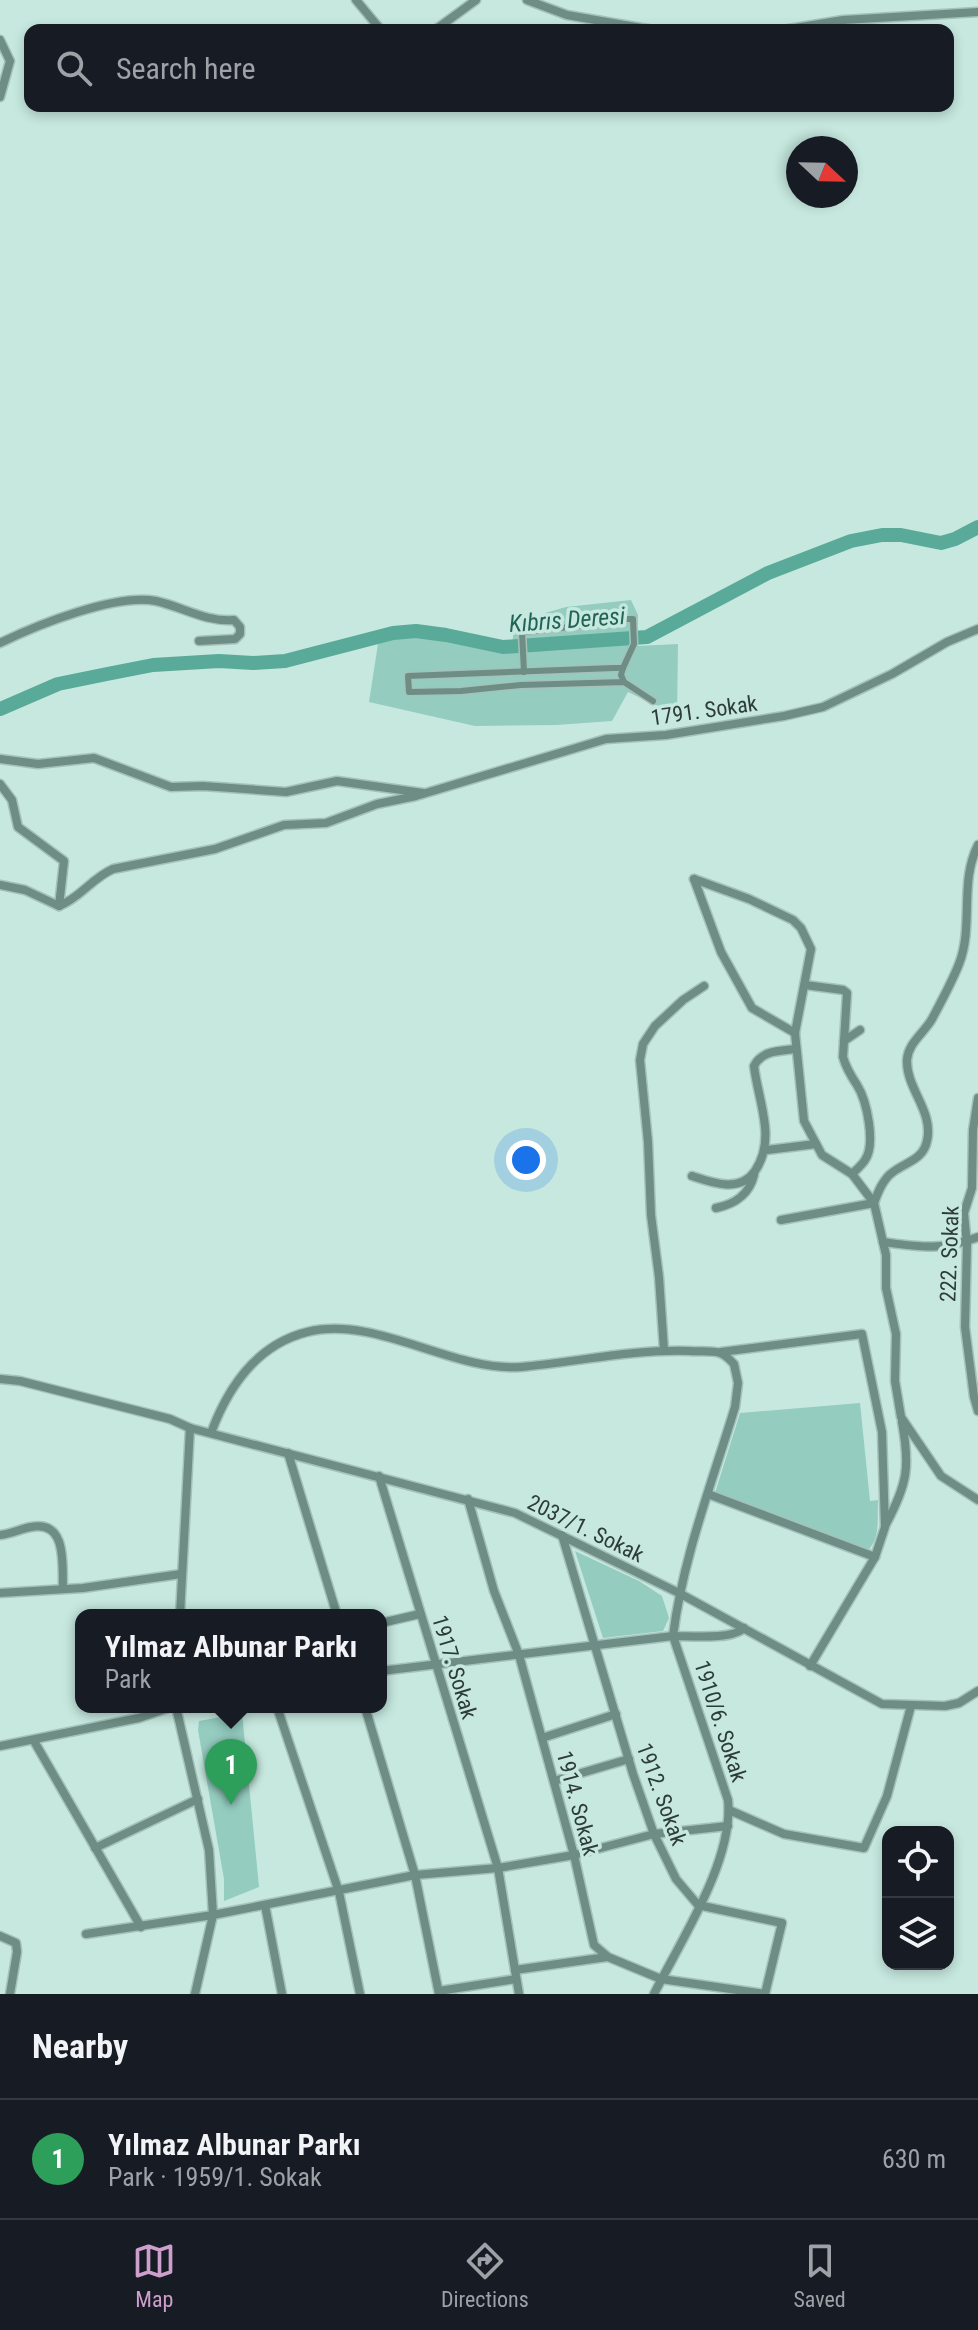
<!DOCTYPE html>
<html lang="en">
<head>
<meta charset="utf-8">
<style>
	:root { --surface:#171b24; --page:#20242c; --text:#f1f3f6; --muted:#9ea1a6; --line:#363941; --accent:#cc9fcd }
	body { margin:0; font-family:"Roboto Condensed",sans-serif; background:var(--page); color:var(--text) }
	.controls { position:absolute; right:24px; bottom:24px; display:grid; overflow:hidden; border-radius:16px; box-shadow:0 4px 12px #0003 }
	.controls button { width:72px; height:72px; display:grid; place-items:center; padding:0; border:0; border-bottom:2px solid var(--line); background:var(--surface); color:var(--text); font:40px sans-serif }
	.compass { position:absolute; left:786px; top:136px; width:72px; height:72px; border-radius:50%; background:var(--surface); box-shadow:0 4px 12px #0003; rotate:112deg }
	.you { position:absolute; left:526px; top:1160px; width:28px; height:28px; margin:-20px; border:6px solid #fff; border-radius:50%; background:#1a73e8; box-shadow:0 0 0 12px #1a73e833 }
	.badge { display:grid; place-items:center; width:52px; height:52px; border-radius:50%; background:var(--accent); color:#fff; font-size:26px; font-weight:700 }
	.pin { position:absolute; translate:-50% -66px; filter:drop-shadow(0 2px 4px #0008) }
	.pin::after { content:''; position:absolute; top:42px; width:28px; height:24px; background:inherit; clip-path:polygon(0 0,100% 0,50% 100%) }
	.popup { position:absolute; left:75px; top:1609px; width:312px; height:104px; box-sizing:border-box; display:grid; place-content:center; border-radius:16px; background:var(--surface); filter:drop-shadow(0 2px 6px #0005); font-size:26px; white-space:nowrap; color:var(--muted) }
	.popup b { font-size:30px; color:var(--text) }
	.popup::after { content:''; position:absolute; left:50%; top:100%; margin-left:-16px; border:16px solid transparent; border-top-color:var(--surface) }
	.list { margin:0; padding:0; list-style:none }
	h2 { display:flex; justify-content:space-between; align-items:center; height:104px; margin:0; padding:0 32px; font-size:34px }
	h2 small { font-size:26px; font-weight:400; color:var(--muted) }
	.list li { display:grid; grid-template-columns:52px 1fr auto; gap:24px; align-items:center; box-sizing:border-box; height:120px; padding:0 32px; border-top:2px solid var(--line) }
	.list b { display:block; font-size:30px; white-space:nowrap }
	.list p { margin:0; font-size:26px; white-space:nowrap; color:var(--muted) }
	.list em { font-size:26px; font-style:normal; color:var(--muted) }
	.icon { flex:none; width:44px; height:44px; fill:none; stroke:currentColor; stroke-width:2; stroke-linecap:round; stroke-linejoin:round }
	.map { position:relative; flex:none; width:978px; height:1994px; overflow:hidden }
	.search { position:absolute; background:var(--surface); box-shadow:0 4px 12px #0003; left:24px; right:24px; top:24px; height:88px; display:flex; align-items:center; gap:20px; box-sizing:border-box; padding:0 28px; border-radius:16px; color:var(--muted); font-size:30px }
	.sheet { height:224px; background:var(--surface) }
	nav { display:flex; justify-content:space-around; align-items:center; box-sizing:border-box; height:112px; border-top:2px solid var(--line); background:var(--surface); font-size:22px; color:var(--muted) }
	nav a { display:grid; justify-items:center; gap:4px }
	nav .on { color:var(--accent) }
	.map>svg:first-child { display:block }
	.green { fill:#94ccbf }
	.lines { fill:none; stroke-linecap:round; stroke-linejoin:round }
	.river { stroke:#5aaa9a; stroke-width:14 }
	.pedestrian-casing { stroke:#a5c2ba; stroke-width:9 }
	.minor-casing { stroke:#a5c2ba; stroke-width:11 }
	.pedestrian { stroke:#6d8d85; stroke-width:6 }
	.minor { stroke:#6d8d85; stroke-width:8 }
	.labels { text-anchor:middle; stroke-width:7; stroke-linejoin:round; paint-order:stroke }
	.street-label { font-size:22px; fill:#2e3c39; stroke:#c6e8df }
	.water-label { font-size:24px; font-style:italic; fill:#226357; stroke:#c6e8df }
</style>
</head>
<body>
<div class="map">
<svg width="978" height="1994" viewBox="0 0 978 1994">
	<rect width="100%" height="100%" fill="#c6e8df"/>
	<!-- green -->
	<g class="green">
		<polygon points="631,600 638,615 637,646 678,644 677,715 628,692 612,721 556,725 475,726 369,702 378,644 404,634 512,651 514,622 566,607"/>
		<path d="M860,1403L870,1501L878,1500C877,1518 881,1539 867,1551L715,1493L740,1413Z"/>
		<polygon points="575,1551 639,1581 662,1596 669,1618 663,1631 603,1638"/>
		<polygon points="242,1713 259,1887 224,1901 224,1879 198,1730 199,1721"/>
	</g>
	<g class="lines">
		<!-- river -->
		<polyline class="river" points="0,709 58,684 107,674 153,665 219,661 253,663 285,661 393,633 416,631 446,635 503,647 647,637 768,573 851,541 882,535 901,535 941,543 955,539 978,527"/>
		<defs>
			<g id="pedestrian">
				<path d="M524,672L522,632C551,630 579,625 609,623V619H633L634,644L623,668"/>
				<polyline points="624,682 621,675 623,668 614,668 408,676 409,692 461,691 521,685 624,682 653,701"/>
			</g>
			<g id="minor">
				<polyline points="356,0 381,30"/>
				<polyline points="527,0 567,15 653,30"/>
				<polyline points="435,30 476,0"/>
				<polyline points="783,30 843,20 978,12"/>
				<polyline points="0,40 10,61 0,97"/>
				<path d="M0,643C37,625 116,593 156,601C183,607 205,622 234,620L240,627V634L235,639L199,641"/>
				<polyline points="0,759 38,764 94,758 171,787 203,786 286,792 337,781 423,793"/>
				<polyline points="0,784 12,800 18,827 64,861 59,906"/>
				<polyline points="694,879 749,899 793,920 801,928 811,949 795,1033 804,1121 822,1155 852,1174 874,1203 886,1255 886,1288 896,1334 895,1381 901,1417 941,1476 978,1500"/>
				<polyline points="694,879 721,952 752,1008 795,1033"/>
				<path d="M0,885L25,890L59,906C80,898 92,878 113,869L215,849L284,825L326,823L377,804L416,796L606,739L666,735L784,716L823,707L892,674L947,642L978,629"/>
				<path d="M805,985L843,990L847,993L843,1057C846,1068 851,1076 857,1085C867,1101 876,1144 865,1160C862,1165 856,1170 852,1174"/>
				<polyline points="844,1041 860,1030"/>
				<polyline points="978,1098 973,1130 972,1188 964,1213 967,1245 965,1327 974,1397 978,1411"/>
				<polyline points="767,1150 816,1144"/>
				<path d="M692,1176C713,1183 740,1193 755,1171C777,1139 758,1101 754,1066C762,1050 780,1051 796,1049"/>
				<path d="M874,1203C878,1192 883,1179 893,1172C906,1162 923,1160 927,1141C934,1111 906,1089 907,1060C908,1043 924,1033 932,1019C941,1002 952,982 959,964C974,926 959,882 978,845"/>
				<path d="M716,1208C735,1204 749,1195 754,1175"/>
				<polyline points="781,1220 874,1203"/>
				<path d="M883,1242C920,1247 943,1251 978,1237"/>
				<polyline points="664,1350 659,1277 651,1215 648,1142 640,1060 643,1044 655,1026 683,1000 704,986"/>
				<polyline points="721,1352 862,1334 882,1432 885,1527 875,1557 810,1666"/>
				<polyline points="0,1379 20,1381 170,1419 190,1428 515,1513 679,1593 882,1704 945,1706 959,1703 978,1691"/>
				<path d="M211,1433C228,1387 256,1345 307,1332C377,1315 452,1372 521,1367C577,1362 633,1349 690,1351C699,1352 711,1350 720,1353C726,1355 730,1360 734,1364L738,1383L735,1407C712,1483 683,1557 673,1636L381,1671"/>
				<polyline points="288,1453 337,1615"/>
				<polyline points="379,1476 498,1868 519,1994"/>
				<polyline points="708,1494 875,1557"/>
				<polyline points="468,1499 494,1591 519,1655 574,1855 594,1945 608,1957 661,1979 765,1994"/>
				<path d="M886,1524C908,1483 910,1466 902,1422"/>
				<path d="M0,1535C11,1534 20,1529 31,1527C68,1520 62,1566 63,1589"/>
				<polyline points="562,1535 633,1774 654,1834 676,1879 698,1905 782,1923 765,1994"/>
				<polyline points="0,1593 83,1588 181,1574"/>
				<polyline points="180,1615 190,1428"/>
				<polyline points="381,1623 420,1614"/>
				<polyline points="176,1707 209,1850 213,1915 195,1994"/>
				<polyline points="277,1707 339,1892 360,1994"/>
				<polyline points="365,1707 415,1875 439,1994"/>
				<polyline points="542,1738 616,1714"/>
				<polyline points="34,1741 141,1927"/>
				<polyline points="0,1746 139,1718 171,1707"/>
				<polyline points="554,1781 629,1759"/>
				<polyline points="729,1810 784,1834 864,1848 887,1796 911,1706"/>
				<polyline points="95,1848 198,1799"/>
				<polyline points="265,1905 282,1994"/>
				<polyline points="86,1934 213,1915 415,1875 498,1868 574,1855 654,1834 728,1826"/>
				<polyline points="0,1936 16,1943 17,1952 10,1994"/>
				<polyline points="515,1970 607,1957"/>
				<polyline points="439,1991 516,1979"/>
				<path d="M654,1994C681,1940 734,1860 728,1800L673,1636C691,1636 732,1640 744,1628"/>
			</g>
		</defs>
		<!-- pedestrian casing -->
		<use href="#pedestrian" class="pedestrian-casing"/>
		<!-- minor casing -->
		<use href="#minor" class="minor-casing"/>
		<!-- pedestrian -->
		<use href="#pedestrian" class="pedestrian"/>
		<!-- minor -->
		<use href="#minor" class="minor"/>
	</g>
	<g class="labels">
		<!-- street labels -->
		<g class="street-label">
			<text transform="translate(704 710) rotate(-8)" y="8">1791. Sokak</text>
			<text transform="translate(949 1254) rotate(-88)" y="8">222. Sokak</text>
			<text transform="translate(586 1528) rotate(26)" y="8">2037/1. Sokak</text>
			<text transform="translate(455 1667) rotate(73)" y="8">1917. Sokak</text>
			<text transform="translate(721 1721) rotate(72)" y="8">1910/6. Sokak</text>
			<text transform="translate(662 1794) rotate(70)" y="8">1912. Sokak</text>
			<text transform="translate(578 1803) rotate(75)" y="8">1914. Sokak</text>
		</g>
		<!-- water labels -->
		<g class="water-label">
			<text transform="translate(567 620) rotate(-4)" y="8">Kıbrıs Deresi</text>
		</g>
	</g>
</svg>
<div class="controls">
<button><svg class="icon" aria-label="locate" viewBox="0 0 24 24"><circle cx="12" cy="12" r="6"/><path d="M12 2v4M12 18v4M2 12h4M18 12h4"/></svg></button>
<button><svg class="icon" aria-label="layers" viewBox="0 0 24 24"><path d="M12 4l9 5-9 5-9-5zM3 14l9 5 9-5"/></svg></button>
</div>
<svg class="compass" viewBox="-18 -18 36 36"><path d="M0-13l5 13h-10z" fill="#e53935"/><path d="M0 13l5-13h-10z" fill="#9ea1a6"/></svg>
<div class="you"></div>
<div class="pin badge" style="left:231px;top:1805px;background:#2e9e5b">1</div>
<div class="popup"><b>Yılmaz Albunar Parkı</b>Park</div>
<div class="search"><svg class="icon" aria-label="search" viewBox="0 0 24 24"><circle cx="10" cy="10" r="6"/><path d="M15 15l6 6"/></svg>Search here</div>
</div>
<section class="sheet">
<h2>Nearby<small></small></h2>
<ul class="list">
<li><span class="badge" style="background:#2e9e5b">1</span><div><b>Yılmaz Albunar Parkı</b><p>Park · 1959/1. Sokak</p></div><em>630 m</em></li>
</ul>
</section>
<nav>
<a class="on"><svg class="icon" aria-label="map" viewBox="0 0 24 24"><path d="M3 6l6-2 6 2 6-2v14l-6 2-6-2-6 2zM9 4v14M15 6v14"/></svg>Map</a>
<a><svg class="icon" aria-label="directions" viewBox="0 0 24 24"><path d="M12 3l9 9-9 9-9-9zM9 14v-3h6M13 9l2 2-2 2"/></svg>Directions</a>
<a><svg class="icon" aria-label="saved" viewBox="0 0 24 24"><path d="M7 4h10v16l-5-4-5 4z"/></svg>Saved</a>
</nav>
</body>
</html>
